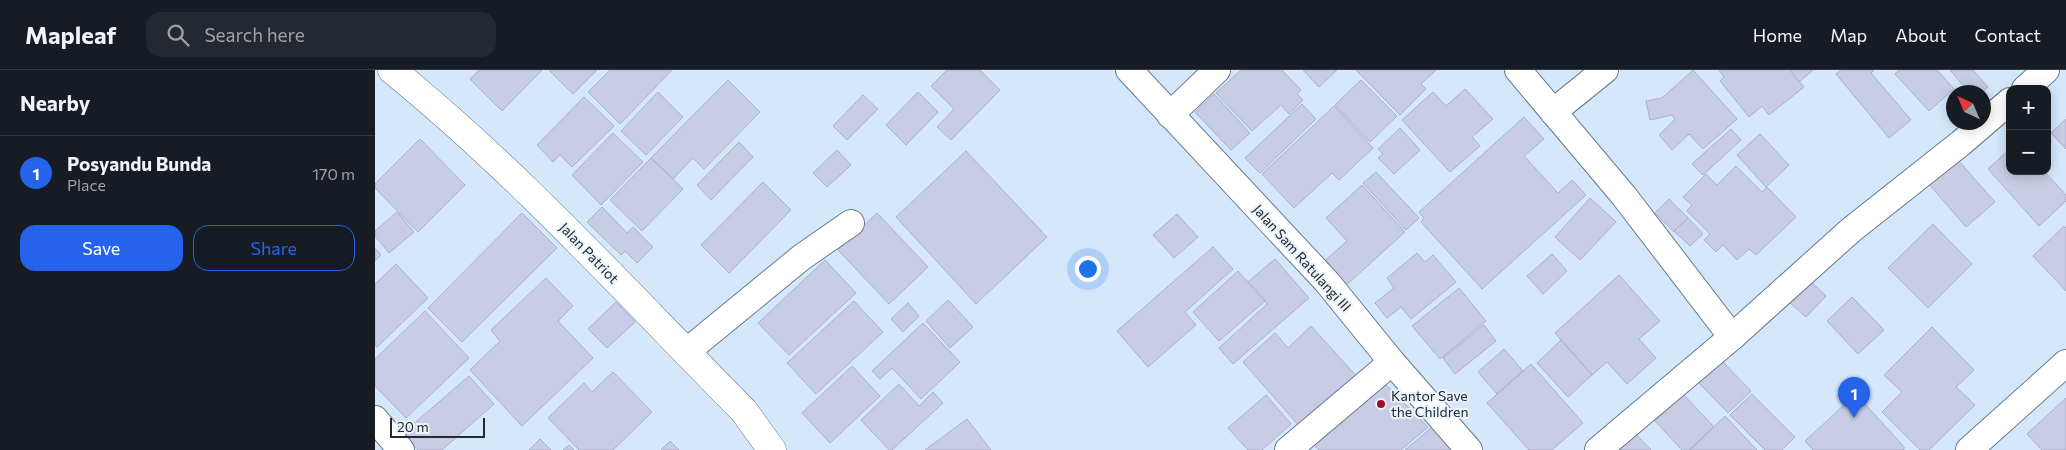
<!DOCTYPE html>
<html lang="en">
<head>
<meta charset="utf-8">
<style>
	:root { --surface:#171b24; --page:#242831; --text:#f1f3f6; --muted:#9ea1a6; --line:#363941; --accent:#2563eb }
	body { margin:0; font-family:Commissioner,sans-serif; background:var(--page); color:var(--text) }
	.controls { position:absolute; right:15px; top:15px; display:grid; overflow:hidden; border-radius:10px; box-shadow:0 2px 12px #0003 }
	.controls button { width:45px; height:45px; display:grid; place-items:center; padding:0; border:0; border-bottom:1px solid var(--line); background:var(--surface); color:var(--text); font:25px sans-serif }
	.compass { position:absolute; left:1571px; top:15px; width:45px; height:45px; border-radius:50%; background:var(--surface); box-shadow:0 2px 12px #0003; rotate:316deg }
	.scale { position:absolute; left:15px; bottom:12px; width:95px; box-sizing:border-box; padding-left:5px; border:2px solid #222931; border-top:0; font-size:14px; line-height:18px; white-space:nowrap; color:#222931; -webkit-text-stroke:4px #ebf3fb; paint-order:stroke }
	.you { position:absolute; left:712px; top:198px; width:18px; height:18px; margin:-12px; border:4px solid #fff; border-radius:50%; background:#1a73e8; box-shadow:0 0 0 8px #1a73e833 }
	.badge { display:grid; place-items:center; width:32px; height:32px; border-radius:50%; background:var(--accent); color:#fff; font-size:16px; font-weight:700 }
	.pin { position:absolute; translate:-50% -41px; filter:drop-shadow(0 1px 2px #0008) }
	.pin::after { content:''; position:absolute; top:26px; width:18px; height:15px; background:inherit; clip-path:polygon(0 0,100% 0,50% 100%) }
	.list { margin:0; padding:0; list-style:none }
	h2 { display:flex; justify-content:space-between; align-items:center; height:65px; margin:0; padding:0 20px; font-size:21px }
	h2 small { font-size:16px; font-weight:400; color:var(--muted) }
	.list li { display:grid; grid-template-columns:32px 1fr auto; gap:15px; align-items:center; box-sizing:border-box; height:75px; padding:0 20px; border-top:1px solid var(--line) }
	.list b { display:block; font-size:19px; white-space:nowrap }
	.list p { margin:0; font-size:16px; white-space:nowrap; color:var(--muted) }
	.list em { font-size:16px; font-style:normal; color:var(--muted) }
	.actions { display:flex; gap:10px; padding:15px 20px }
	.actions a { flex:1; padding:11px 0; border:1px solid var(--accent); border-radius:15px; text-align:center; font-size:18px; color:var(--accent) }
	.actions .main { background:var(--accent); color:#fff }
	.icon { flex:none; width:28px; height:28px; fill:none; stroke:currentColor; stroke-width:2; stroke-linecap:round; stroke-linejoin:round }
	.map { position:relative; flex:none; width:1691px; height:380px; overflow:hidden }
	header { display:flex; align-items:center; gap:30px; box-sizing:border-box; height:70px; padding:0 25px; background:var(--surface); border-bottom:1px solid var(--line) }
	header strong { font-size:24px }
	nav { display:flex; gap:28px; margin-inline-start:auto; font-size:18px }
	.search { width:350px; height:45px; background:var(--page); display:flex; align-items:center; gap:12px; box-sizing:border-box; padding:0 18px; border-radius:15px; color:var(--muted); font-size:19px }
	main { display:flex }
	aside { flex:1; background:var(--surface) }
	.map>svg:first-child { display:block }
	.building { fill:#c8cde5; stroke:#abafc7 }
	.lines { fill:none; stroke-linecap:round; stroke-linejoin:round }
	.minor-casing { stroke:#68798b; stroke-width:28 }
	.tertiary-casing { stroke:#68798b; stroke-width:29 }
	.minor { stroke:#fff; stroke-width:26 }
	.tertiary { stroke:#fff; stroke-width:28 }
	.poi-dot { fill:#a60b2c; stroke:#ebf3fb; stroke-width:2 }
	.labels { text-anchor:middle; stroke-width:4; stroke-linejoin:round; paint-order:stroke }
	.street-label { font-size:14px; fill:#222931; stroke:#ebf3fb }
	.poi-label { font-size:14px; fill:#222931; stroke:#ebf3fb; text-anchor:start }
</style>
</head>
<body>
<header>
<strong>Mapleaf</strong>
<div class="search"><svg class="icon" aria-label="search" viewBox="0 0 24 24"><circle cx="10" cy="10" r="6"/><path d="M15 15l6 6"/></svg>Search here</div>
<nav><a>Home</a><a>Map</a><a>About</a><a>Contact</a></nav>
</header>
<main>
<aside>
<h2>Nearby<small></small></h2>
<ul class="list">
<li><span class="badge">1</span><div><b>Posyandu Bunda</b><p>Place</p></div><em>170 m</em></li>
</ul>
<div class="actions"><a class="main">Save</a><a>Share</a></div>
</aside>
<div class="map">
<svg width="1691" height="380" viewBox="0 0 1691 380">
	<rect width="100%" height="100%" fill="#d4e7fb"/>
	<!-- building -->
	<g class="building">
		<polygon points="104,0 167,0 127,41 95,9"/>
		<polygon points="174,0 222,0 198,24"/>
		<polygon points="235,0 297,0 245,54 213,22"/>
		<polygon points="572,0 605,0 625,20 576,70 562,57 579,39 556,16"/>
		<polygon points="866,0 907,0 926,20 922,24 928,30 914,44 906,35 877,61 841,23"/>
		<polygon points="928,0 962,0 944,17"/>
		<polygon points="981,0 1061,0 1046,14 1051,19 1025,45"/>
		<polygon points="1318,0 1362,49 1328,79 1314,64 1297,80 1284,65 1300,49 1297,45 1275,50 1271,31 1287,28"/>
		<polygon points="1344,0 1415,0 1429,17 1394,45 1387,36 1374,47 1345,11 1349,7"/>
		<polygon points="1415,0 1438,0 1424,12"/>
		<polygon points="1466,0 1499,0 1496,3 1536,50 1514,68 1461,4"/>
		<polygon points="1524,0 1562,0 1579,19 1554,41 1520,4"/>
		<polygon points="1575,0 1598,0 1613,17 1607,22 1594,22"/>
		<polygon points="353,10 385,42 329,99 318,88 298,109 276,88"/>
		<polygon points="986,10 1022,46 995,72 960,35"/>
		<polygon points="1090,19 1118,49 1097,67 1105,76 1075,102 1027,50 1058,22 1071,36"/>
		<polygon points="283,22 308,47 271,85 246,61"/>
		<polygon points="543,22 563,42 531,75 511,55"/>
		<polygon points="839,24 875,63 856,80 820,42"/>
		<polygon points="488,25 503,39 472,70 458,56"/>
		<polygon points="209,27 239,56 197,97 185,85 178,92 162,75"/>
		<polygon points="927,34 941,49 885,103 870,88"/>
		<polygon points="959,36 998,78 964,110 957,103 919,138 887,104"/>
		<polygon points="1149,47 1169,69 1149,86 1183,123 1197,110 1211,125 1107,219 1046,152 1049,148 1044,142"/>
		<polygon points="1691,49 1691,79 1676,63"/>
		<polygon points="1025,58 1045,80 1019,104 1003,88 1008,84 1003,79"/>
		<polygon points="1356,59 1366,70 1328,105 1317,94"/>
		<polygon points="238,63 268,92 226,135 197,105"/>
		<polygon points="1385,64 1414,95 1391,117 1362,85"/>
		<polygon points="45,69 90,115 43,162 0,118 0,114"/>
		<polygon points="364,72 378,87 336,130 322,115"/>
		<polygon points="1635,79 1635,101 1669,101 1691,125 1691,131 1664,156 1613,99"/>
		<polygon points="462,80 476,95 452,117 438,103"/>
		<polygon points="591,81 672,167 601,234 521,147"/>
		<polygon points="276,88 308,119 267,161 235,130"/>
		<polygon points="1582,89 1620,132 1591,157 1554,114"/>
		<polygon points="1361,96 1387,122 1392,117 1421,147 1381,185 1374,179 1362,190 1348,175 1341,182 1329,170 1335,164 1312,141 1317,135 1308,127 1331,104 1342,115"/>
		<polygon points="1001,102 1044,148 1031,160 988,113"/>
		<polygon points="388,112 416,140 354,203 326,175"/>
		<polygon points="987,115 1030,162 968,218 946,194 972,171 951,148"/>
		<polygon points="1215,128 1241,152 1205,190 1180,167"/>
		<polygon points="1294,129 1313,148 1299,162 1280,143"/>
		<polygon points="227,137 252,163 258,157 278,177 262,193 250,181 246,185 212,152"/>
		<polygon points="22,142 39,162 14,183 0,166 0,161"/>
		<polygon points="147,143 182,178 87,272 53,238"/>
		<polygon points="502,143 553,197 514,234 463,180"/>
		<polygon points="802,144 823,167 799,188 778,165"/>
		<polygon points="1313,148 1328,164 1315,176 1299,161"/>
		<polygon points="1558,154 1597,194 1553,238 1513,198"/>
		<polygon points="1689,156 1691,158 1691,221 1658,186"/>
		<polygon points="838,177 858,199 810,242 821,255 773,297 742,261"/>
		<polygon points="0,178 6,185 0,191"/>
		<polygon points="1042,183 1050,192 1058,185 1081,212 1036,249 1026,237 1012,248 1000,233 1019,218 1012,208"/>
		<polygon points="1177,184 1192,201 1168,224 1152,206"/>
		<polygon points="900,189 934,228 858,294 844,278 892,234 873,212"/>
		<polygon points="450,190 481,223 414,285 383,253"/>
		<polygon points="21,194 53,228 2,277 0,275 0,214"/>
		<polygon points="863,201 890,231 844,271 818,242"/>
		<polygon points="1244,205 1285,251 1264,269 1281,288 1252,314 1232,292 1217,305 1180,263"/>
		<polygon points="171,208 198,236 183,251 218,288 147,356 95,300 125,271 116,260"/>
		<polygon points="1434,210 1451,226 1431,247 1414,232"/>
		<polygon points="1084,218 1111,251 1065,289 1037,256"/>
		<polygon points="1477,227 1509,260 1483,284 1452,251"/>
		<polygon points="573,230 598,257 575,278 551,251"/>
		<polygon points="479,231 508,262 441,324 412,293"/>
		<polygon points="241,232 260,252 232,278 213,259"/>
		<polygon points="533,233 544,246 528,262 516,249"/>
		<polygon points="50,241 94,288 31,348 0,316 0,289"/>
		<polygon points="548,253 585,292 546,329 517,298 505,309 497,301"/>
		<polygon points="1109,255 1121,271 1080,304 1068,288"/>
		<polygon points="936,256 983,308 926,358 868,292 900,263 913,278"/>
		<polygon points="1557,257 1599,300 1581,317 1600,335 1554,380 1545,380 1507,342 1527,322 1509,305"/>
		<polygon points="1186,270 1217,305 1193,327 1162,293"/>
		<polygon points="1129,279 1148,301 1122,324 1103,302"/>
		<polygon points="1346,290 1376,321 1353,343 1323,312"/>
		<polygon points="1156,294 1208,353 1177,380 1154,380 1112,333"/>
		<polygon points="477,296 505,326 455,373 427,343"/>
		<polygon points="238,302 277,342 238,380 204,380 173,348 209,313 217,322"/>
		<polygon points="94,306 119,334 67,380 43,380 28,363"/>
		<polygon points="1007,311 1053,357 1026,380 944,380 938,374"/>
		<polygon points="524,314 544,336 558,322 568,333 517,380 514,380 486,350"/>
		<polygon points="1308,324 1339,357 1314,380 1307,380 1280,351"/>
		<polygon points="1377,324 1420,367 1407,380 1390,380 1355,345"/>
		<polygon points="1481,324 1530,378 1528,380 1438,380 1430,371"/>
		<polygon points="891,325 916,354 887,380 873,380 853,358"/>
		<polygon points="1691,328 1691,380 1667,380 1652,364"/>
		<polygon points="1350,346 1382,380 1315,380"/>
		<polygon points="592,349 616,380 550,380"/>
		<polygon points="1061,354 1083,380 1030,380"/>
		<polygon points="1256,359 1276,380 1234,380"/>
		<polygon points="165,369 176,380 154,380"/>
		<polygon points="295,371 304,380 286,380"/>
		<polygon points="194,375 199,380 188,380"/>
	</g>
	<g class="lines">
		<defs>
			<g id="minor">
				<polyline points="754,0 952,212 1017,292 1094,380"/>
				<polyline points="1143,0 1249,126 1357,267"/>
				<polyline points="1650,19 1671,0"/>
				<polyline points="1178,42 1230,0"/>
				<polyline points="795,45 842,0"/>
				<polyline points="311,282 427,187 476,153"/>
				<polyline points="0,349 26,380"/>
				<polyline points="913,380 1017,292"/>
				<polyline points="1223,380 1357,267 1476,160 1586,73 1635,31"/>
				<polyline points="1594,380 1691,293"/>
			</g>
			<path id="tertiary" d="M17,0C144,103 254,225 369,341L397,380"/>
		</defs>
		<!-- minor casing -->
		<use href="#minor" class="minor-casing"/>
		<!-- tertiary casing -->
		<use href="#tertiary" class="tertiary-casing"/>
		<!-- minor -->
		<use href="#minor" class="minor"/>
		<!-- tertiary -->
		<use href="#tertiary" class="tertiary"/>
	</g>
	<!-- markers -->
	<circle class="poi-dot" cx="1006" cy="334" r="5"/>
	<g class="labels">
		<!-- street labels -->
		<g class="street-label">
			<text transform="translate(214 183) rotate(46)" y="5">Jalan Patriot</text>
			<text transform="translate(927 188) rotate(48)" y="5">Jalan Sam Ratulangi III</text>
		</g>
		<!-- poi labels -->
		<g class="poi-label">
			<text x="1016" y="331">Kantor Save<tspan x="1016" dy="16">the Children</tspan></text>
		</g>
	</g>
</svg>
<div class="controls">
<button>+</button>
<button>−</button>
</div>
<svg class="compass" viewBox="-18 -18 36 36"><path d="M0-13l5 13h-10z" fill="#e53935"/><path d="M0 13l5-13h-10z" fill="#9ea1a6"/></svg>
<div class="scale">20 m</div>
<div class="you"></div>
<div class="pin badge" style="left:1479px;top:348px">1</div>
</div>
</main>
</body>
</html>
